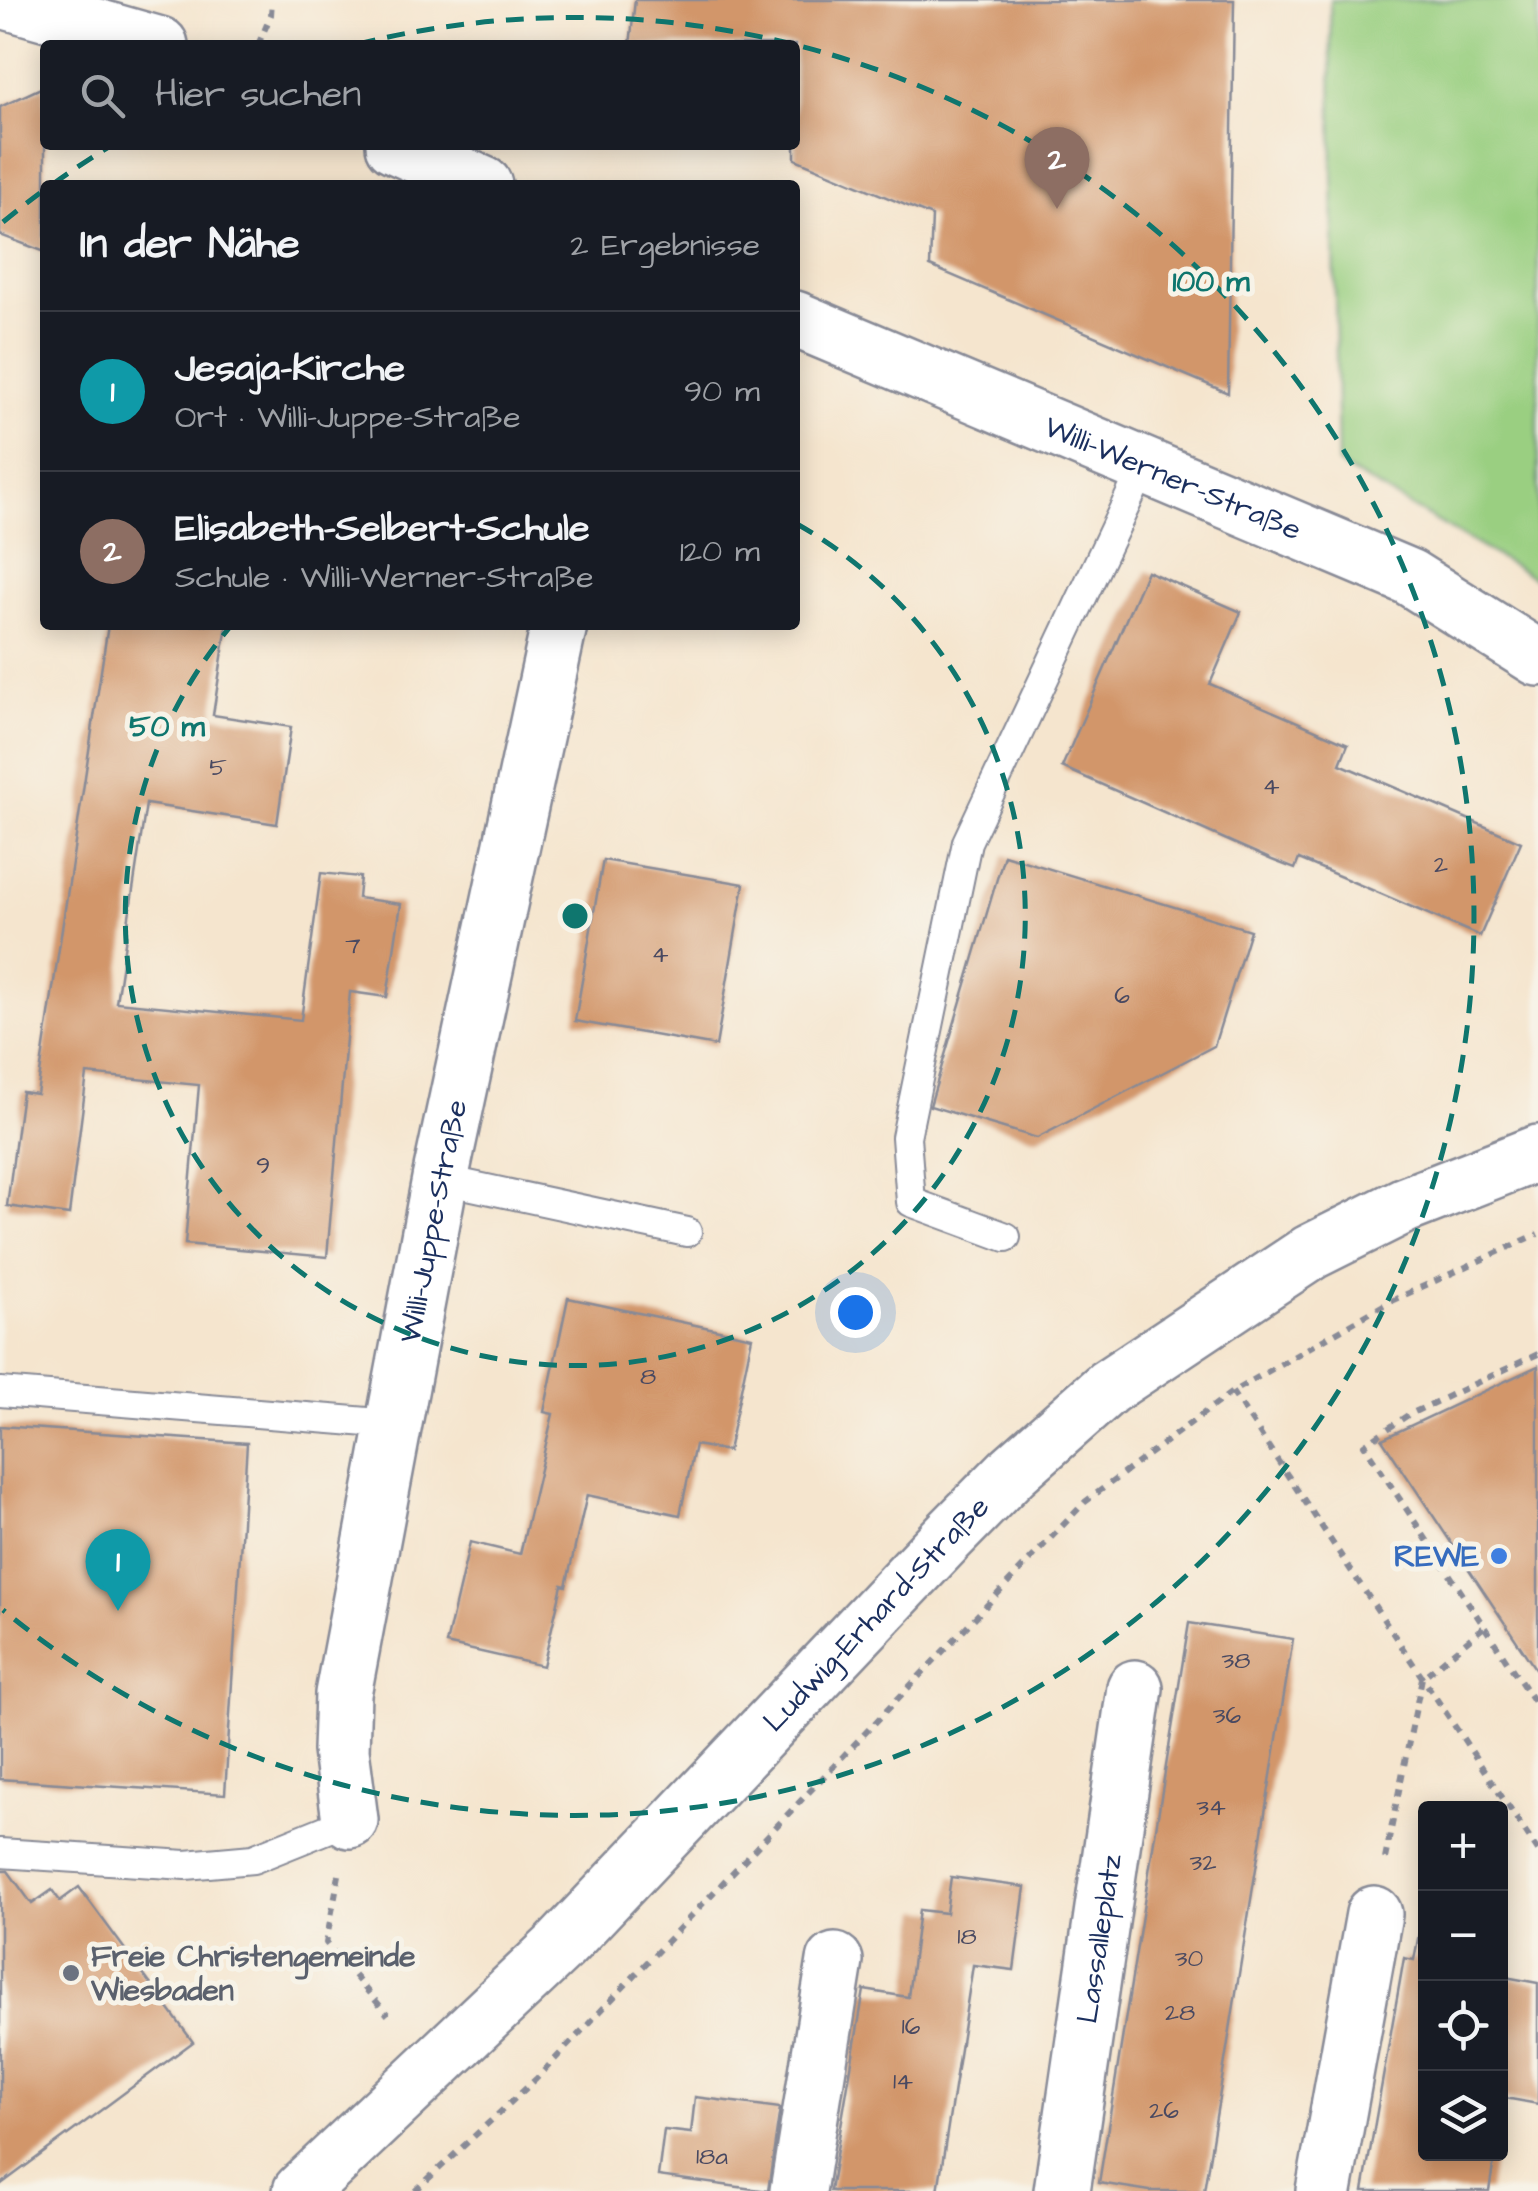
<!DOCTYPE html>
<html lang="de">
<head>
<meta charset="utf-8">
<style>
	:root { --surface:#171b24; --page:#20242c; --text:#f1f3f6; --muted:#9ea1a6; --line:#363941; --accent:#d93025 }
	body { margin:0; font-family:"Architects Daughter",sans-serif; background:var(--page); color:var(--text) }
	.controls { position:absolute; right:30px; bottom:30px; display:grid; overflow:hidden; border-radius:10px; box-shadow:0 5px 25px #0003 }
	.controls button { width:90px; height:90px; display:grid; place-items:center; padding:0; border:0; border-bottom:2px solid var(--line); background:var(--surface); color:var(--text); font:50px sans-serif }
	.you { position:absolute; left:855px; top:1312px; width:35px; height:35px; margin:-25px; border:8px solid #fff; border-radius:50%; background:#1a73e8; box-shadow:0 0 0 15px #1a73e833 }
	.badge { display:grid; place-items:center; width:65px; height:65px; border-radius:50%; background:var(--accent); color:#fff; font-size:32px; font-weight:700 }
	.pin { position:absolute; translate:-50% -82px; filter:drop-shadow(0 2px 5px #0008) }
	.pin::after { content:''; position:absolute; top:52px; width:35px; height:30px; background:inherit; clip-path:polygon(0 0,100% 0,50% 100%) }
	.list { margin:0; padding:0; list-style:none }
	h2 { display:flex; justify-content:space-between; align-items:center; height:130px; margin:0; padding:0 40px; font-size:42px }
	h2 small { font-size:32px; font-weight:400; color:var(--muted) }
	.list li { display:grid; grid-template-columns:65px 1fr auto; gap:30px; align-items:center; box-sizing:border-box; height:160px; padding:0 40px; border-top:2px solid var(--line) }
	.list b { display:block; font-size:38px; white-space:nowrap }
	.list p { margin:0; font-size:32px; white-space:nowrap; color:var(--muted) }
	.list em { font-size:32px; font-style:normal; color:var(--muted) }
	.icon { flex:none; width:55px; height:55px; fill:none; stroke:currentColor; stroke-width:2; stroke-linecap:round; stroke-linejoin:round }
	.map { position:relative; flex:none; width:1538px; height:2191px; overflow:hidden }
	.search { position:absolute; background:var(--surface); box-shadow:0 5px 25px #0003; left:40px; top:40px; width:760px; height:110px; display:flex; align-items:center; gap:25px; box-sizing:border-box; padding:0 35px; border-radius:10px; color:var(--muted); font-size:38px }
	.panel { position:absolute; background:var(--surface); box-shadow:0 5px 25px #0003; left:40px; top:180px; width:760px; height:450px; border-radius:10px }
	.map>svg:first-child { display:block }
	.green { fill:#9acf81; stroke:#5a7f70; stroke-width:2.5 }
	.building { fill:#d2966b }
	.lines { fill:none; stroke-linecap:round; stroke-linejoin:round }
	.service-casing { stroke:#888a96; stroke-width:32 }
	.minor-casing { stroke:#888a96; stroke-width:60 }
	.tertiary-casing { stroke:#888a96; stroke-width:60 }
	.secondary-casing { stroke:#888a96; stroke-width:60 }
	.path { stroke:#888a96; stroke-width:6; stroke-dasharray:8 8; stroke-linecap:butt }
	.service { stroke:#fff; stroke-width:28 }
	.minor { stroke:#fff; stroke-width:55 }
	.tertiary { stroke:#fff; stroke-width:55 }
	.secondary { stroke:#fff; stroke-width:55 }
	.ring { fill:none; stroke:#0f766e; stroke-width:5; stroke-dasharray:18 12 }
	.shop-dot { fill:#3f7fe0; stroke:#f7f3e8; stroke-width:4 }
	.worship-dot { fill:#6b7280; stroke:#f7f3e8; stroke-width:4 }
	.labels { text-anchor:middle; stroke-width:10; stroke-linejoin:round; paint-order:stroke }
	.number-label { font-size:25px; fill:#494961 }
	.street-label { font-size:30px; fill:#1b2f5e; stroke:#f7f3e8 }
	.shop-label { font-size:30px; font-weight:bold; fill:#366cbe; stroke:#f7f3e8; text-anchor:end }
	.worship-label { font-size:30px; font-weight:bold; fill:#5b616d; stroke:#f7f3e8; text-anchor:start }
	.centre { fill:#0f766e; stroke:#f7f3e8; stroke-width:5 }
	.ring-label { font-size:30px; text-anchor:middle; font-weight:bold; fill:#0f766e; stroke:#f7f3e8; stroke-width:10; stroke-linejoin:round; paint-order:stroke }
</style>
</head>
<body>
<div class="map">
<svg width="1538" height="2191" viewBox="0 0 1538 2191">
	<rect width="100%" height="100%" fill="#f7f3e8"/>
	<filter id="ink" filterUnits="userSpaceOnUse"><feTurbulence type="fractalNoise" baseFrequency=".01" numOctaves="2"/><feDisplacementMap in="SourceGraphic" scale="20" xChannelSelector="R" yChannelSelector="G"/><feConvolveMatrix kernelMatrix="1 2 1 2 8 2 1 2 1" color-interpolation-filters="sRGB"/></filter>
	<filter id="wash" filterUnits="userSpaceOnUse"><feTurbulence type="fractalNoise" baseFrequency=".0048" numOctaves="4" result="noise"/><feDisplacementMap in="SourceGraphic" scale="40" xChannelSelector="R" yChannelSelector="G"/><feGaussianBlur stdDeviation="2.25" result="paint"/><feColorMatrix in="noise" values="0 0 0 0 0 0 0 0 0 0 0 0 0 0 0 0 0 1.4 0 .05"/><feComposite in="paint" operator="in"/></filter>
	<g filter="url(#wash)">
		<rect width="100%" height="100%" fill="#f5e5ce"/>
		<!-- green -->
		<polygon class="green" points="1330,0 1538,0 1538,580 1338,464"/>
		<g id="blocks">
			<!-- building -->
			<g class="building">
				<polygon points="635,0 1234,0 1228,393 930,266 932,216 795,159 795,45 630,45"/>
				<polygon points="45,86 45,252 0,235 0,107"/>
				<polygon points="1147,571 1241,612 1210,684 1348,744 1340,764 1521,842 1480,936 1299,859 1295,869 1272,860 1062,767"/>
				<polygon points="108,625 227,625 213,715 291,727 277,824 146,804 116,1002 301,1020 321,873 360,877 358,898 401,904 387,997 350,992 327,1257 185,1244 199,1085 87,1074 69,1215 7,1206 22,1092 37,1094"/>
				<polygon points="1004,855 1250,930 1214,1046 1037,1138 930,1106"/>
				<polygon points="603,860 744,884 716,1046 575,1021"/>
				<polygon points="568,1298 752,1337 728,1451 695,1445 680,1515 587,1495 566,1586 562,1585 543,1666 446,1644 470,1542 520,1554 553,1414 544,1412"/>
				<polygon points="1538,1366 1538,1673 1382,1439"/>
				<polygon points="0,1426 247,1443 225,1794 0,1779"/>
				<polygon points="1189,1623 1293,1639 1204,2191 1150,2191 1099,2183"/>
				<polygon points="0,1871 8,1871 32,1904 52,1890 60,1901 79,1887 193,2042 0,2185"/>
				<polygon points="951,1877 1025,1887 1014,1970 973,1965 938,2191 830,2191 864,1990 908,1997 919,1910 946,1913"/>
				<polygon points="1422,1918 1426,1918 1426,2154 1495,2154 1489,2191 1363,2191 1404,1958 1414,1960"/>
				<polygon points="1500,1976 1538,1983 1538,2104 1505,2098 1500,2123"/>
				<polygon points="695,2097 780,2108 768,2191 658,2176 664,2130 691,2133"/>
			</g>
		</g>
	</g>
	<g filter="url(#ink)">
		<use href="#blocks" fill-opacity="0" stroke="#888a96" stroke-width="2.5"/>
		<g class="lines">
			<defs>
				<g id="service">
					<polyline points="440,1179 687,1232"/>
					<polyline points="1006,1237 911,1202 906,1137 967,842 1144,466"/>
					<polyline points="0,1392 392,1424"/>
					<polyline points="0,1853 186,1865 253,1859 350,1820"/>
				</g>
				<g id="minor">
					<path id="s1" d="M350,1820L341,1750L343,1694L440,1179L559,625"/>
					<polyline points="798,2191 835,1961"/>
					<path id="s2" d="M1062,2191L1135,1688"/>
					<polyline points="1324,2191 1374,1914"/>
				</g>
				<g id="tertiary">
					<polyline points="2,0 160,45"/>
					<polyline points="394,145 484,185"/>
					<path id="s3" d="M795,319L1409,577L1538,658"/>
				</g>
				<g id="secondary">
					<path id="s4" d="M301,2191L560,1946L948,1537L1013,1471L1108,1387L1311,1252L1405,1205L1538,1153"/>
				</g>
			</defs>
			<!-- service casing -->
			<use href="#service" class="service-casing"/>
			<!-- minor casing -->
			<use href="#minor" class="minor-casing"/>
			<!-- tertiary casing -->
			<use href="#tertiary" class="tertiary-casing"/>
			<!-- secondary casing -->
			<use href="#secondary" class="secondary-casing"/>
			<!-- path -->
			<g class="path">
				<polyline points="258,45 271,15 272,0"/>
				<polyline points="1538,1354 1408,1415 1364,1445 1538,1708"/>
				<polyline points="1232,1392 1538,1851"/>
				<polyline points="1385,1859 1422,1678 1484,1627"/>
				<polyline points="339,1875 326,1943 388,2015"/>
				<polyline points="415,2191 536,2079 1085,1502 1232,1392 1389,1302 1538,1234"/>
			</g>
			<!-- service -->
			<use href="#service" class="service"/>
			<!-- minor -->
			<use href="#minor" class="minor"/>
			<!-- tertiary -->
			<use href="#tertiary" class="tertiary"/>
			<!-- secondary -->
			<use href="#secondary" class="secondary"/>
		</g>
	</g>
	<!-- distance rings -->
	<g class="ring">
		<path d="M797 524A450 450 0 1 1 230 627"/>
		<path d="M3 222A899 899 0 0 1 40 193M53 184A899 899 0 0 1 112 145M358 44A899 899 0 1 1 3 1610"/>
	</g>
	<!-- markers -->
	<circle class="shop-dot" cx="1499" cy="1556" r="10"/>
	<circle class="worship-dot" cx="71" cy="1973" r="10"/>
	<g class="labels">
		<!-- number labels -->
		<g class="number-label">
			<text x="218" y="775">5</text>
			<text x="1271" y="794">4</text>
			<text x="1441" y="872">2</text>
			<text x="353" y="953">7</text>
			<text x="660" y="962">4</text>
			<text x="1122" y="1003">6</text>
			<text x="263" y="1173">9</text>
			<text x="648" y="1384">8</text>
			<text x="1236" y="1668">38</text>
			<text x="1227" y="1723">36</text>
			<text x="1211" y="1815">34</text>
			<text x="1203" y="1870">32</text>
			<text x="967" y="1944">18</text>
			<text x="1189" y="1966">30</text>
			<text x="1180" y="2020">28</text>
			<text x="911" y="2034">16</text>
			<text x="903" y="2089">14</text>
			<text x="1164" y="2118">26</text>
			<text x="712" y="2164">18a</text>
		</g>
		<!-- street labels -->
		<g class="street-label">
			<text dy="10" stroke="none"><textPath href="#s3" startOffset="410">Willi-Werner-Straße</textPath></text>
			<text dy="10" stroke="none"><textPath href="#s1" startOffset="608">Willi-Juppe-Straße</textPath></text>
			<text dy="10" stroke="none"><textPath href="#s4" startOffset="815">Ludwig-Erhard-Straße</textPath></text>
			<text dy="10" stroke="none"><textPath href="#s2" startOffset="255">Lassalleplatz</textPath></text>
		</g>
		<!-- shop labels -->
		<g class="shop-label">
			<text x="1479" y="1566">REWE</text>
		</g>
		<!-- worship labels -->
		<g class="worship-label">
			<text x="91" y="1966">Freie Christengemeinde<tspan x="91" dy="34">Wiesbaden</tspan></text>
		</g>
	</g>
	<circle cx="575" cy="916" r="15" class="centre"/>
	<g class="ring-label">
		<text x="1211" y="291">100 m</text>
		<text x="167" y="736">50 m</text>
	</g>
</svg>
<div class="controls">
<button>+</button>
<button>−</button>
<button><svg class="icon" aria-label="locate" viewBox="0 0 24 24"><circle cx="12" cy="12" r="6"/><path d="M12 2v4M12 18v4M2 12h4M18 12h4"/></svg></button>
<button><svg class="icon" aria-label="layers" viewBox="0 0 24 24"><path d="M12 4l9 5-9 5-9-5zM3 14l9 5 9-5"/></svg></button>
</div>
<div class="you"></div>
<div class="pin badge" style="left:118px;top:1611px;background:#0f9aa8">1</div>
<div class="pin badge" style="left:1057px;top:209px;background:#8d6e63">2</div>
<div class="search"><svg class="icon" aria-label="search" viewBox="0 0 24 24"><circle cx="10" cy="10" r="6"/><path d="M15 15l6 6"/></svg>Hier suchen</div>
<section class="panel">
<h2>In der Nähe<small>2 Ergebnisse</small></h2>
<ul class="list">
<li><span class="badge" style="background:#0f9aa8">1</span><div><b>Jesaja-Kirche</b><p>Ort · Willi-Juppe-Straße</p></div><em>90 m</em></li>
<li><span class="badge" style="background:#8d6e63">2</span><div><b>Elisabeth-Selbert-Schule</b><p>Schule · Willi-Werner-Straße</p></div><em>120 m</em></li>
</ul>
</section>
</div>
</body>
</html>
